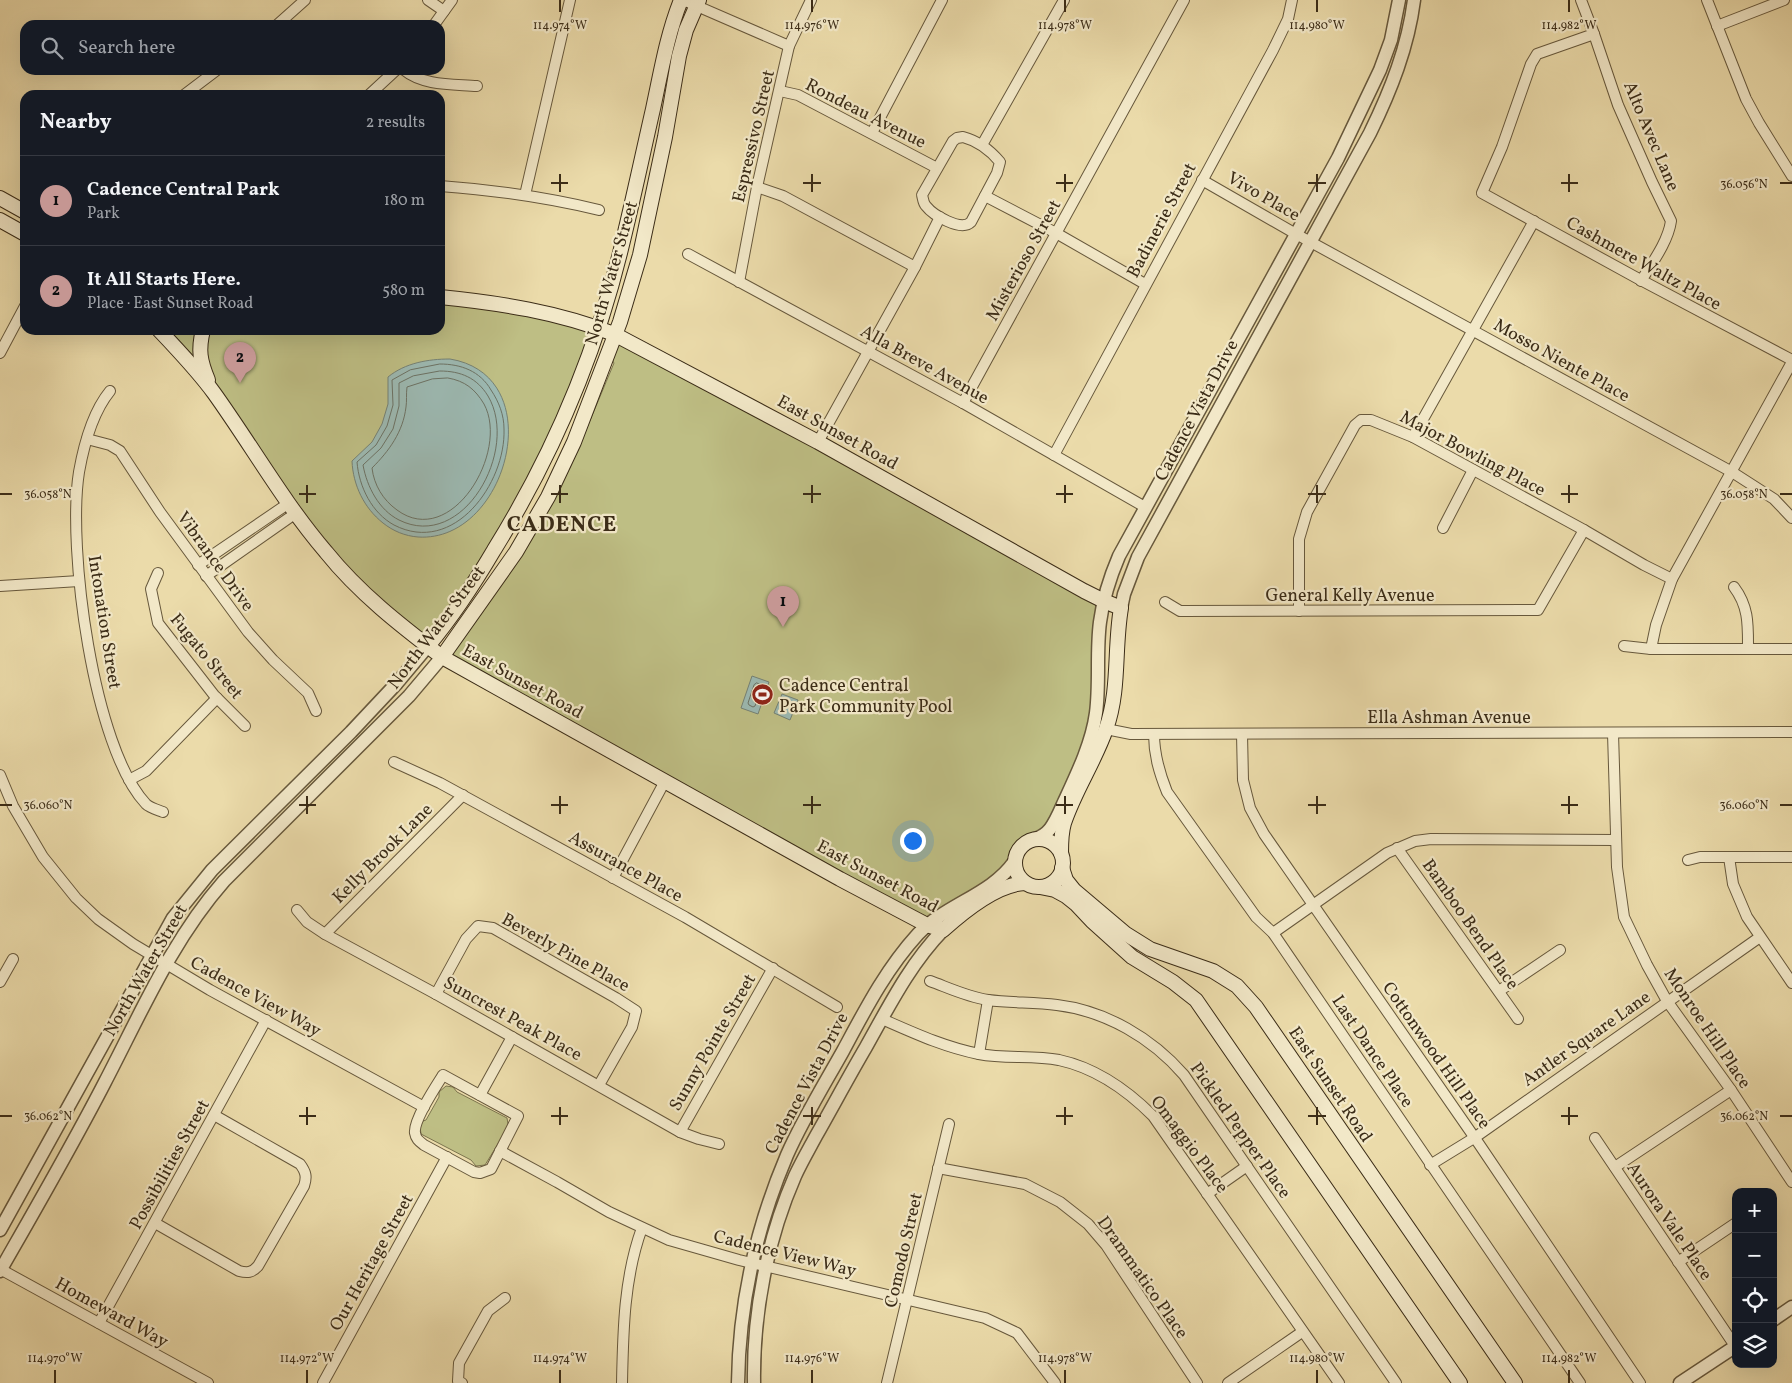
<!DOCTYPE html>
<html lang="en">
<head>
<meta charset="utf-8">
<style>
	:root { --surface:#171b24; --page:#242831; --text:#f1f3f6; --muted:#9ea1a6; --line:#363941; --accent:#c59692 }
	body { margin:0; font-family:Vollkorn,serif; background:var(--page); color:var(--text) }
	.controls { position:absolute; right:15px; bottom:15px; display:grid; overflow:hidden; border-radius:10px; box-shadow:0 5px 20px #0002 }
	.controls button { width:45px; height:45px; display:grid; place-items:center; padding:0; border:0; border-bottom:1px solid var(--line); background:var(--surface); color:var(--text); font:25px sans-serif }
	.you { position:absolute; left:912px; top:840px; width:18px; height:18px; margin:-12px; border:4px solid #fff; border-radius:50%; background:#1a73e8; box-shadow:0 0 0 8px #1a73e833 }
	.badge { display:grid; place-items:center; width:32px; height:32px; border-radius:50%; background:var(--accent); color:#111; font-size:16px; font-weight:700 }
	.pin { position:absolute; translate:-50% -41px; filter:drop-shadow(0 1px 2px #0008) }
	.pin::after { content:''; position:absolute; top:26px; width:18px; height:15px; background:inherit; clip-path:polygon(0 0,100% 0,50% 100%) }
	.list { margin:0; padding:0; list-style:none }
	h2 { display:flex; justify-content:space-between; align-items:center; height:65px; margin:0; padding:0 20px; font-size:21px }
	h2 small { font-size:16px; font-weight:400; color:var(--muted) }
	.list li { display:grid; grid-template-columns:32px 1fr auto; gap:15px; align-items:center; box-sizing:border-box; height:90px; padding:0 20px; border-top:1px solid var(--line) }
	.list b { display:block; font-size:19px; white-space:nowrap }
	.list p { margin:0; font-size:16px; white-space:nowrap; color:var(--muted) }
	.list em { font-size:16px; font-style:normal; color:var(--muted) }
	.icon { flex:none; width:28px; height:28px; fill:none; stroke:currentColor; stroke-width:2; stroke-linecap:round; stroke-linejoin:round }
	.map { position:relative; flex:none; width:1792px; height:1383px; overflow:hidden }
	.search { position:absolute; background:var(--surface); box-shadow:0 5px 20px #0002; left:20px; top:20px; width:425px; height:55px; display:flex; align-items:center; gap:12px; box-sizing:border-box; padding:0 18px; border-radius:15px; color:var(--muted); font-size:19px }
	.panel { position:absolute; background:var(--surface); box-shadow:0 5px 20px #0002; left:20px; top:90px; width:425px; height:245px; border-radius:15px }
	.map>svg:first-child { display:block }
	.green { fill:#bebe84; stroke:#7c754e }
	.water { fill:#9cb9b2; stroke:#758174 }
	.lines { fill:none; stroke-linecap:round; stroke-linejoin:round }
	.shore { stroke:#6c7264; stroke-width:1 }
	.minor-casing { stroke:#67583c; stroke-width:12 }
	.tertiary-casing { stroke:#67583c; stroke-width:15 }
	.secondary-casing { stroke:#3b2c17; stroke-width:16 }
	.minor { stroke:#f2e8c8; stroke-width:10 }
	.tertiary { stroke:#f2e8c8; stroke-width:12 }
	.secondary { stroke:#f2e8c8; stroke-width:14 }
	.ticks { fill:none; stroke:#3b2c17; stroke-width:2 }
	.labels { text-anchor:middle; stroke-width:4.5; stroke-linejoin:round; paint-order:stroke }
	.street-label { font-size:18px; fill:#3b2c17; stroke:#f2e8c8 }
	.poi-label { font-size:18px; fill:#3b2c17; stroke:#f2e8c8; text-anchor:start }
	.district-label { font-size:22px; font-weight:bold; letter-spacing:1px; fill:#3b2c17; stroke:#f2e8c8 }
	.ticks-label { font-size:12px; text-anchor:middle; fill:#3b2c17; stroke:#f2e8c8; stroke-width:4.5; stroke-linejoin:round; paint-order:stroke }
</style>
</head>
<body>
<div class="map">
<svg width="1792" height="1383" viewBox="0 0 1792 1383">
	<rect width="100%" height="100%" fill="#ebdbaa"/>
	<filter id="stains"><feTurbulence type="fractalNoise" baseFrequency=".004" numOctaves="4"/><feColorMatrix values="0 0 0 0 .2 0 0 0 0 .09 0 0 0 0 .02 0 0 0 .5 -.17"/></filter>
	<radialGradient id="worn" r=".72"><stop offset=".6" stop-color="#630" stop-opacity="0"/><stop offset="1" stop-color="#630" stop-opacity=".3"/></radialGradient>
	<!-- green -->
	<g class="green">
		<path d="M440,302L553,320L593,333C582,352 576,372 567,393C558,415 548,437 537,459C510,517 474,570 437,622V627L427,640L374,597L318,533L209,377L204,341L208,330H440Z"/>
		<polygon points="168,330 196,330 194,342 194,357"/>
		<path d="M616,342L645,354L1099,604C1096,642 1097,683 1089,722C1082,755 1060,796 1046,828L1040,834L1027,840L1019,846L1010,862L1000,874L929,921L447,654L458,640L463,639C493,598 522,556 546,512C573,464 593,413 614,363L611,358Z"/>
		<polygon points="446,1086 453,1087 457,1092 507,1118 508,1124 506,1131 485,1165 476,1166 471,1160 421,1134 420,1127 423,1121 426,1120 439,1097 439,1092"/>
	</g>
	<!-- water -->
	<g class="water">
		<path d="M450,359C552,376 507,543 418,537C405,536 393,531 383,523C364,508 353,485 352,461L372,442L382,424L388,404V377C405,363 428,359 450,359Z"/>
		<polygon points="752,676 769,682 758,714 741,708"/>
		<polygon points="782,694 798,700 790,720 774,713"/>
	</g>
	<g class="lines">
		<!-- shore -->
		<g class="shore">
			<path d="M440,364C461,364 480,371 491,390C499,402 504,415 504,429C506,483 454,556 394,525C372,513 359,487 357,462L376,445L387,426L393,405L392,380L410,370Z"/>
			<path d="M440,371C461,371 477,378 488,396C520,450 463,552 399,520C379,510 367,487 363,465L381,448L393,429L399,406V383L413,376Z"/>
			<path d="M448,378C465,381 475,389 484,404C510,452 451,550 397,510C383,500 374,485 372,468C389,451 403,432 406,407C407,401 406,394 407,387L432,379Z"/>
			<polygon points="757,683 761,685 762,687 755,706 753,707 749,705 748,703 754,685"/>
		</g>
		<defs>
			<g id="minor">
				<polyline points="428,0 444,11"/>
				<polyline points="683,0 789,46"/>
				<path d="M1581,0L1594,34L1618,105L1652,182L1671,221C1668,242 1652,263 1641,281"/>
				<polyline points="1707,0 1746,99 1759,123 1792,176"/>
				<polyline points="277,25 305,0"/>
				<polyline points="434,25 452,0"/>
				<polyline points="1717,26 1784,0"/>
				<polyline points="1594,34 1537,54 1531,64 1502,147 1482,193 1637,278 1792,360"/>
				<path d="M404,70C423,86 454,84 477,86"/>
				<polyline points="780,91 798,95 937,168"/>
				<polyline points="184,95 217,70"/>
				<polyline points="369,95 396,70"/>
				<polyline points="872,133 942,0"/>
				<path d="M963,137C978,141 990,150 1000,162L997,173L971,222C961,232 933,215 926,206C923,203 923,198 922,195L953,141L957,138Z"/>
				<polyline points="982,145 1064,0"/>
				<polyline points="1202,180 1296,234 1732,472 1774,499 1792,518"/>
				<path d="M440,186C494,190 546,197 599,210"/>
				<polyline points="757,187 783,196 915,267"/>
				<polyline points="525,195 570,0"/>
				<polyline points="985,196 1056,233 1145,284"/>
				<polyline points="688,254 963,403 1145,507"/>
				<polyline points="739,282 757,187 789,46 811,0"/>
				<polyline points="0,353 25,306"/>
				<path d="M110,391C92,413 84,444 79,472C67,547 93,748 146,804C150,808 158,810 163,812"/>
				<polyline points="963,403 1184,0"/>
				<polyline points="1413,437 1534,221"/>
				<polyline points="87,439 110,445 120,451 160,512 248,632 273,660 308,693 316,711"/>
				<polyline points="818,442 915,267 940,217"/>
				<polyline points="1054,455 1273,50 1288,19 1292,0"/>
				<polyline points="1443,528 1473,470"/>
				<polyline points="198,565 289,503"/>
				<polyline points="158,573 151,589 158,623 214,695 245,726"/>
				<polyline points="206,576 296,513"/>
				<polyline points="0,586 79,581"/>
				<path d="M1734,587C1749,607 1748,625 1748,649"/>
				<polyline points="1165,602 1180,611 1538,610 1584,530"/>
				<polyline points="1299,611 1299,539 1307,512 1355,425 1361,420 1371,420 1413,437 1584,530 1644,565 1672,579"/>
				<polyline points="1624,646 1651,649 1792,649"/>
				<polyline points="1651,649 1656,625 1672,579 1792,362"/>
				<polyline points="1106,729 1131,734 1792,732"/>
				<polyline points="1613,733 1617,867 1624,917 1647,965 1667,1001 1731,1090 1792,1182"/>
				<path d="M1154,734C1154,755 1159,772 1167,792L1256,917L1273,933L1580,1383"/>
				<polyline points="1242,734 1243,780 1250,808 1264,834 1479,1144 1640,1383"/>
				<polyline points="394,762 440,783 685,917 837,1007"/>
				<polyline points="0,775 13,806 43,857 76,898 98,919 133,944 210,990 424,1107"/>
				<polyline points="129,780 146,771 217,698"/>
				<polyline points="1397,848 1518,1019"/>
				<polyline points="1729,857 1733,884 1747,917 1792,983"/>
				<polyline points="1688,860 1700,857 1792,857"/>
				<polyline points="613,878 665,781"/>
				<polyline points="297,910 307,922 325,934 436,994 680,1132 699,1139 719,1144"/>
				<polyline points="1273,933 1387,853 1415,841 1431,839 1615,840"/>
				<polyline points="325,934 463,795"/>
				<path d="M930,981C949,988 968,997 988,1000C1011,1003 1034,1002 1057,1005C1106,1011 1152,1038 1184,1075L1396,1383"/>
				<polyline points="0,982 13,959"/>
				<polyline points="1499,991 1560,950"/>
				<polyline points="436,994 466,939 478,926 493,928 616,998 636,1011 632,1027 599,1085"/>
				<path d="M882,1019C914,1033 944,1047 979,1054C1005,1059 1033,1055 1059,1060C1096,1068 1127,1090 1153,1116L1339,1383"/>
				<polyline points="979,1054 988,1000"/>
				<path d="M443,1075L518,1116L491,1169L480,1173L474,1172L424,1145C419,1141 416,1139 415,1133C413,1121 436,1086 443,1075Z"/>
				<polyline points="480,1095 512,1037"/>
				<polyline points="680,1132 773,968"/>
				<polyline points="1595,1138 1735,1346"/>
				<polyline points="500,1151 557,1182 609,1212 669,1240 739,1260 985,1318 1017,1333 1055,1383"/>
				<polyline points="1430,1165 1474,1138 1760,937"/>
				<polyline points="1615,1167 1731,1090"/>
				<polyline points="938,1168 1025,1184 1060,1202 1088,1224 1106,1245 1197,1383"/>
				<polyline points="1207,1194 1247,1166"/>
				<path d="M155,1223L239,1271C247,1273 252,1273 258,1266L304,1186C307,1177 306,1172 300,1164L214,1115"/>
				<polyline points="1678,1262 1736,1223"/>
				<polyline points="0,1269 208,1383"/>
				<polyline points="99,1323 266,1020"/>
				<polyline points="323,1383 447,1157"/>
				<polyline points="462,1383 458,1381 459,1363 488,1311 505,1298"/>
				<path d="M622,1383C623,1331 624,1277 642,1228"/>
				<polyline points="887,1383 949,1124"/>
				<polyline points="1228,1383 1302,1332"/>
			</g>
			<g id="tertiary">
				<path d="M1121,608L1124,594L1138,557L1370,133C1391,90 1408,47 1414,0"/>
				<path d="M1035,839C1041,837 1046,834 1050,829C1056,821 1060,811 1064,802C1077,774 1092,743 1096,713C1100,682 1096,652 1100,622C1103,599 1110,577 1119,556L1338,158L1380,70L1391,40L1399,0"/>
				<polyline points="0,1230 173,918 212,870 351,732 397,683 428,646"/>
				<path d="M0,1271C36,1208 72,1146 105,1082C141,1013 172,940 224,881L409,696L442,657"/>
				<polyline points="1773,1320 1792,1307"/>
				<path d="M738,1383C739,1304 756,1228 787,1155C803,1119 824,1085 843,1051C865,1010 886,969 918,934C946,904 991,895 1014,862"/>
				<path d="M754,1383C753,1313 767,1240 795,1176C801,1163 809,1149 816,1136C833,1106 849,1076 866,1047C889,1006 910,964 943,930"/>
				<polyline points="1680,1383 1736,1346"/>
			</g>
			<g id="secondary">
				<polyline points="0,198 25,212"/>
				<polyline points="0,220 25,234"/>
				<path d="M440,297C500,303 558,312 614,334L818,442L1084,591L1104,601L1121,608C1114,648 1120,690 1106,729C1095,761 1075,790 1064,823C1061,833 1061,843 1061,853"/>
				<path d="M159,330C178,350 198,371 214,393C252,446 284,503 326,552C359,593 400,625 442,657L840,879L927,925L943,930C963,912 997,884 1025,883"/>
				<path d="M203,330C198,350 200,361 208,380"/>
				<path d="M428,646C453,616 474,584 494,550C551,458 594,358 620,253C632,205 642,157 653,109C661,72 667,35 681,0"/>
				<polyline points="442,657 516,552 548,497 574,442 620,322 640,255 665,137 679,56 686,30 699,0"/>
				<circle cx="1039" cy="863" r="24"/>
				<polyline points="1062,868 1066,880 1074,890 1126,934 1150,949 1213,971 1237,986 1256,1007 1515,1383"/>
				<polyline points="1040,887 1055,890 1066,896 1076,904 1092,921 1132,957 1173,982 1196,1000 1460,1383"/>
			</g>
		</defs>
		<!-- minor casing -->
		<use href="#minor" class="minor-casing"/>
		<!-- tertiary casing -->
		<use href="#tertiary" class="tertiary-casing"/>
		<!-- secondary casing -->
		<use href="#secondary" class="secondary-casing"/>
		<!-- minor -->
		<use href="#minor" class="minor"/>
		<!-- tertiary -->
		<use href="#tertiary" class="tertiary"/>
		<!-- secondary -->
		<use href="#secondary" class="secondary"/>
	</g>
	<!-- ticks -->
	<path class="ticks" d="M560,0V12M812,0V12M1065,0V12M1317,0V12M1569,0V12M560,174V192M812,174V192M1065,174V192M1317,174V192M1569,174V192M551,183H568M803,183H821M1056,183H1073M1308,183H1326M1561,183H1578M1780,183H1792M307,485V503M560,485V503M812,485V503M1065,485V503M1317,485V503M1569,485V503M0,494H12M299,494H316M551,494H568M803,494H821M1056,494H1073M1308,494H1326M1561,494H1578M1780,494H1792M307,796V814M560,796V814M812,796V814M1065,796V814M1317,796V814M1569,796V814M0,805H12M299,805H316M551,805H568M803,805H821M1056,805H1073M1308,805H1326M1561,805H1578M1780,805H1792M307,1107V1125M560,1107V1125M812,1107V1125M1065,1107V1125M1317,1107V1125M1569,1107V1125M0,1116H12M299,1116H316M551,1116H568M803,1116H821M1056,1116H1073M1308,1116H1326M1561,1116H1578M1780,1116H1792M55,1370V1383M307,1370V1383M560,1370V1383M812,1370V1383M1065,1370V1383M1317,1370V1383M1569,1370V1383"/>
	<!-- icons -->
	<defs>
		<symbol id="stadium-disc" viewBox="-11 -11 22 22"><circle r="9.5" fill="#8f2418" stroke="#f2e8c8"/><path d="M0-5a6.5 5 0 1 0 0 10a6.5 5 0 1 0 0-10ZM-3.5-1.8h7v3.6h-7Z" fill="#fff"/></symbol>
	</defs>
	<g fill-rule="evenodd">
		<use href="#stadium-disc" x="750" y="682" width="25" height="25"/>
	</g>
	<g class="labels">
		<!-- street labels -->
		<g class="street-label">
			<text transform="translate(866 113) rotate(27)" y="6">Rondeau Avenue</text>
			<text transform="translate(753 136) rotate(-77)" y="6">Espressivo Street</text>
			<text transform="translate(1652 136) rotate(67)" y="6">Alto Avec Lane</text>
			<text transform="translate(1264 196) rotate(30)" y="6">Vivo Place</text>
			<text transform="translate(1161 220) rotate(-62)" y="6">Badinerie Street</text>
			<text transform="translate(1023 260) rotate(-61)" y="6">Misterioso Street</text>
			<text transform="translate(1644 263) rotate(29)" y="6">Cashmere Waltz Place</text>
			<text transform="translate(611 273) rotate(-74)" y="6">North Water Street</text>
			<text transform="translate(1562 360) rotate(29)" y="6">Mosso Niente Place</text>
			<text transform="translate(925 364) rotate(29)" y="6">Alla Breve Avenue</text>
			<text transform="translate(1196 410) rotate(-62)" y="6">Cadence Vista Drive</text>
			<text transform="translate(838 432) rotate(29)" y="6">East Sunset Road</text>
			<text transform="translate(1473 453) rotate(28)" y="6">Major Bowling Place</text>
			<text transform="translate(216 561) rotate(54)" y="6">Vibrance Drive</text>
			<text x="1350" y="601">General Kelly Avenue</text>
			<text transform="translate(105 622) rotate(81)" y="6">Intonation Street</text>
			<text transform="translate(436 627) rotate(-53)" y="6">North Water Street</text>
			<text transform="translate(207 656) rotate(51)" y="6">Fugato Street</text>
			<text transform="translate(523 681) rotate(29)" y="6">East Sunset Road</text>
			<text x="1449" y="723">Ella Ashman Avenue</text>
			<text transform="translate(382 853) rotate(-45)" y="6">Kelly Brook Lane</text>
			<text transform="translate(626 866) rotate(29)" y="6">Assurance Place</text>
			<text transform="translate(878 876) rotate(28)" y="6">East Sunset Road</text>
			<text transform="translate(1471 924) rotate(55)" y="6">Bamboo Bend Place</text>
			<text transform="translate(566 952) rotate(29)" y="6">Beverly Pine Place</text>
			<text transform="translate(145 970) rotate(-60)" y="6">North Water Street</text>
			<text transform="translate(256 996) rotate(29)" y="6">Cadence View Way</text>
			<text transform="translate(513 1018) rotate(29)" y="6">Suncrest Peak Place</text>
			<text transform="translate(1708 1028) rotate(56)" y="6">Monroe Hill Place</text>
			<text transform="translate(1586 1038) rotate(-35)" y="6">Antler Square Lane</text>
			<text transform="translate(712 1042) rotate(-60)" y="6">Sunny Pointe Street</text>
			<text transform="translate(1373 1051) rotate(56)" y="6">Last Dance Place</text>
			<text transform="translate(1437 1055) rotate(55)" y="6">Cottonwood Hill Place</text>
			<text transform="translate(806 1083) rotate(-62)" y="6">Cadence Vista Drive</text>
			<text transform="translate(1331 1084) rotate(56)" y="6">East Sunset Road</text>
			<text transform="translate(1241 1130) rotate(55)" y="6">Pickled Pepper Place</text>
			<text transform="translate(1190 1144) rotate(53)" y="6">Omaggio Place</text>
			<text transform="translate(169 1164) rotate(-61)" y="6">Possibilities Street</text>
			<text transform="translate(1670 1221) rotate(56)" y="6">Aurora Vale Place</text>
			<text transform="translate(903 1250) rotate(-77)" y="6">Comodo Street</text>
			<text transform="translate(785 1253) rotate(14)" y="6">Cadence View Way</text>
			<text transform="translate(371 1262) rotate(-61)" y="6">Our Heritage Street</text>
			<text transform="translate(1143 1277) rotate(55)" y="6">Drammatico Place</text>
			<text transform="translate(112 1312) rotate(29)" y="6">Homeward Way</text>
		</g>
		<!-- poi labels -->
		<g class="poi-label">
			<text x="779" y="691">Cadence Central<tspan x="779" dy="21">Park Community Pool</tspan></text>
		</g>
		<!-- district labels -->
		<g class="district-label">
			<text x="562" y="531">CADENCE</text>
		</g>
	</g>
	<g class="ticks-label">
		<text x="560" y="29">114.974°W</text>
		<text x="812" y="29">114.976°W</text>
		<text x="1065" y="29">114.978°W</text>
		<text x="1317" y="29">114.980°W</text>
		<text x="1569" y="29">114.982°W</text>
		<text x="1744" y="188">36.056°N</text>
		<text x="1744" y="498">36.058°N</text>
		<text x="48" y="498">36.058°N</text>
		<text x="1744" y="809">36.060°N</text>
		<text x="48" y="809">36.060°N</text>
		<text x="1744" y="1120">36.062°N</text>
		<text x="48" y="1120">36.062°N</text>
		<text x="55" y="1362">114.970°W</text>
		<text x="307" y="1362">114.972°W</text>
		<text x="560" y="1362">114.974°W</text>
		<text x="812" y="1362">114.976°W</text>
		<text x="1065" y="1362">114.978°W</text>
		<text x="1317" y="1362">114.980°W</text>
		<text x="1569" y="1362">114.982°W</text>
	</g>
	<rect width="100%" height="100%" filter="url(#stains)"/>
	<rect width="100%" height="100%" fill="url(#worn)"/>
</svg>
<div class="controls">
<button>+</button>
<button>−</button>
<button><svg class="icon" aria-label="locate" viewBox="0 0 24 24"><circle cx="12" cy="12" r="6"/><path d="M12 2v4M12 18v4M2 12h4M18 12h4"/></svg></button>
<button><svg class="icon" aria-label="layers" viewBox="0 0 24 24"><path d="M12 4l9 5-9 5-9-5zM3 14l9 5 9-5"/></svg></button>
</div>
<div class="you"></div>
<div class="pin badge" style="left:783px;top:627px">1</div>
<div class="pin badge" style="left:240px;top:383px">2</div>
<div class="search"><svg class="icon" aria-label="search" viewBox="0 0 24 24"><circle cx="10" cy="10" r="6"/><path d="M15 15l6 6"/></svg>Search here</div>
<section class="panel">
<h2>Nearby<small>2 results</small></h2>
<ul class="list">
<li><span class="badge">1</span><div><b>Cadence Central Park</b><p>Park</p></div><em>180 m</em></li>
<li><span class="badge">2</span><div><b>It All Starts Here.</b><p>Place · East Sunset Road</p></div><em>580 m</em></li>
</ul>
</section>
</div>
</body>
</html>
